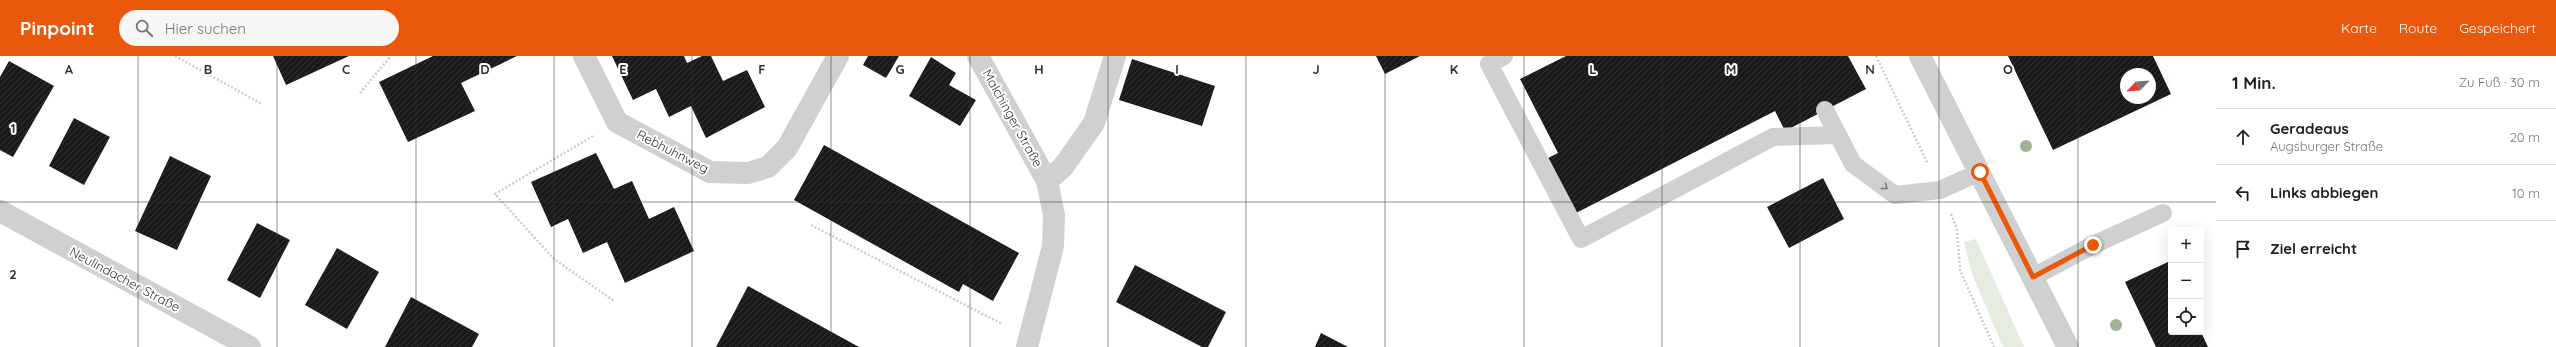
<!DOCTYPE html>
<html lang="de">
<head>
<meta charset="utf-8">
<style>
	:root { --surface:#fff; --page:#f6f6f6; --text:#202124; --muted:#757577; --line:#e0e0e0; --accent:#ea580c }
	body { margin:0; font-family:Quicksand,sans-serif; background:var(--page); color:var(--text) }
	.controls { position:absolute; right:12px; bottom:12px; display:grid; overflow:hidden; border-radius:4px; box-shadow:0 4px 16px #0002 }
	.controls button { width:36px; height:36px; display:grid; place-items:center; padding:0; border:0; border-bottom:1px solid var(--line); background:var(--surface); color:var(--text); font:20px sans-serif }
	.compass { position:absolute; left:2120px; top:12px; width:36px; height:36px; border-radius:50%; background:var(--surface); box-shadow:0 4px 16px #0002; rotate:245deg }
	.stop { position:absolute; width:12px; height:12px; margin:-9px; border:3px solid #ea580c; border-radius:50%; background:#fff }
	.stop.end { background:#ea580c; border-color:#fff; box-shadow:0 1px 4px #0008 }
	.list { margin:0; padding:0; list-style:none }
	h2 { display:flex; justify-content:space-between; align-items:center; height:52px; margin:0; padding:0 16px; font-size:17px }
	h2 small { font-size:13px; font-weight:400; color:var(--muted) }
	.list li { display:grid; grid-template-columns:26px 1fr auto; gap:12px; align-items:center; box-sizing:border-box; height:56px; padding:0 16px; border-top:1px solid var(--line) }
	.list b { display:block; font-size:15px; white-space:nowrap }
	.list p { margin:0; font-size:13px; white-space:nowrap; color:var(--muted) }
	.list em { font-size:13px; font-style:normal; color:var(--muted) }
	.icon { flex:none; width:22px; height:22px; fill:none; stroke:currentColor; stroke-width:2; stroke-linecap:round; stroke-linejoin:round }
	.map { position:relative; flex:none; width:2216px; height:291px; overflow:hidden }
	header { display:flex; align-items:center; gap:24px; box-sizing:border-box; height:56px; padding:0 20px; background:var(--accent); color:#fff }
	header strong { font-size:19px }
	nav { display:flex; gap:22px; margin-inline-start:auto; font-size:14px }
	.search { width:280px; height:36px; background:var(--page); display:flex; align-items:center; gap:10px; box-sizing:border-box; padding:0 14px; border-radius:22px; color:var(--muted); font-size:15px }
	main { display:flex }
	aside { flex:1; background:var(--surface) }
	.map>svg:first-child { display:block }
	.green { fill:#e6ecdf }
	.building { fill:url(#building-hatch); fill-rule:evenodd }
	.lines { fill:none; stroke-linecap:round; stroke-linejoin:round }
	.path { stroke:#cdcdcd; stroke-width:2.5; stroke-dasharray:2 2; stroke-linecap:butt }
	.service { stroke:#d0d0d0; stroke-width:18 }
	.minor { stroke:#d0d0d0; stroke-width:22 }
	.tertiary { stroke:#d0d0d0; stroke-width:22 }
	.tree { fill:#a2b095 }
	.oneway { stroke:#7a7a7a }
	.route { stroke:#ea580c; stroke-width:5 }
	.grid { fill:none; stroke:#333; stroke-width:1; stroke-opacity:0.55 }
	.labels { text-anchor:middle; stroke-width:4; stroke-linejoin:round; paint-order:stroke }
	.street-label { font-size:13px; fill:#333; stroke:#fff }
	.grid-label { font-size:13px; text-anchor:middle; font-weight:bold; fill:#333; stroke:#fff; stroke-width:4; stroke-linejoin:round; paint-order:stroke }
</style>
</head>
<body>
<header>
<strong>Pinpoint</strong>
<div class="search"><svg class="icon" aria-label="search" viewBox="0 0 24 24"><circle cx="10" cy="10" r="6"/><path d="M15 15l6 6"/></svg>Hier suchen</div>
<nav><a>Karte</a><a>Route</a><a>Gespeichert</a></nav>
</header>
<main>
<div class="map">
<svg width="2216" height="291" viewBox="0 0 2216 291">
	<defs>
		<pattern id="building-hatch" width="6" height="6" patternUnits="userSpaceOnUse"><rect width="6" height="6" fill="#1a1a1a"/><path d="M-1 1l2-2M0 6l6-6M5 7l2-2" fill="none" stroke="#333"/></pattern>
	</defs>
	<rect width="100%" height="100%" fill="#fff"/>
	<!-- green -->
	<polygon class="green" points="1976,183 2024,291 2003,291 1972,218 1964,186"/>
	<!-- building -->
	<g class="building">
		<polygon points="273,0 349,0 286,29"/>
		<polygon points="433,0 517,0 461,27 475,55 408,86 379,26"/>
		<polygon points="612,0 684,0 687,7 702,0 711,0 723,25 747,14 765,51 706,82 691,50 669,61 656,33 633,44"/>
		<polygon points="868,0 899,0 886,22 863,9"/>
		<polygon points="1376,0 1420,0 1385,18"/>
		<polygon points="1566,0 1848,0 1866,33 1785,75 1775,55 1576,157 1548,102 1558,97 1520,23"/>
		<path d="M2008,0H2153L2171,38L2053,94ZM2126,18H2150V42H2126Z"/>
		<polygon points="931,1 956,17 949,29 976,44 960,70 909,40"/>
		<polygon points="1132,3 1215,30 1202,70 1119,44"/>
		<polygon points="9,5 54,30 13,101 0,94 0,21"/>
		<polygon points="74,62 110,81 84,129 49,110"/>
		<polygon points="824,89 1019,197 993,245 963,228 959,236 794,144"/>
		<polygon points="596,97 614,133 632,125 649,163 674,151 694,195 625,227 607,186 583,197 568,163 551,171 531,126"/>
		<polygon points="170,100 211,120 177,194 135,175"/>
		<polygon points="1823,122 1844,163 1789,192 1767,151"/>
		<polygon points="257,167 290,184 260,242 227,224"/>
		<polygon points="337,192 379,216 347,273 305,249"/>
		<polygon points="2168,206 2171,213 2171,276 2201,276 2208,291 2156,291 2125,226"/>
		<polygon points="1135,209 1226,256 1208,291 1202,291 1116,246"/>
		<polygon points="748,230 859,291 716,291"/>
		<polygon points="411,241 479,278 472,291 385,291"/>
		<polygon points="1321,277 1348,291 1315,291"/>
	</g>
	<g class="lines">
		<!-- path -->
		<g class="path">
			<polyline points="175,0 262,48"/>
			<polyline points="1876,0 1928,108"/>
			<polyline points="360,37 391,0"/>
			<polyline points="593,80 495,138 554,203 614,245"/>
			<polyline points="1951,158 1957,173 1960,214 1994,291"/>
			<polyline points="811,169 1002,268"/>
		</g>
		<!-- service -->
		<g class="service">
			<polyline points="1504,0 1489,8 1581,183 1773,81 1838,79 1853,108 1895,139 1940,134 1980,116"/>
			<polyline points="1825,54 1838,79"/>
			<polyline points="2033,221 2093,189 2163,157"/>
		</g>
		<!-- minor -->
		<g class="minor">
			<polyline points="584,0 617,66 710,116 748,117 768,111 787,92 838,0"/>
			<polyline points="978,0 1047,125 1054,159 1053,190 1027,291"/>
			<polyline points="1047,125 1063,111 1094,67 1115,0"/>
			<polyline points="0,155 250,291"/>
		</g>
		<!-- tertiary -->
		<polyline class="tertiary" points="1920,0 2068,291"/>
	</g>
	<!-- trees -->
	<g class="tree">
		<circle cx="2026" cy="90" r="6"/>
		<circle cx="2116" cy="269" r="6"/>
	</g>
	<!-- one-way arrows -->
	<defs><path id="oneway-chevron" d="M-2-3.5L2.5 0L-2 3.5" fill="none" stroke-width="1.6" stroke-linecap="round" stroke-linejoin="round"/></defs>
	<use class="oneway" href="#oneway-chevron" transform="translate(1885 131) rotate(36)"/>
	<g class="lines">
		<!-- route -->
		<polyline class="route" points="1980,116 2033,221 2093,189"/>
	</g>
	<!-- grid -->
	<path class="grid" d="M138,0V291M277,0V291M416,0V291M554,0V291M692,0V291M831,0V291M970,0V291M1108,0V291M1246,0V291M1385,0V291M1524,0V291M1662,0V291M1800,0V291M1939,0V291M2078,0V291M0,146H2216"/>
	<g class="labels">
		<!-- street labels -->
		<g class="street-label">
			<text transform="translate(1013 62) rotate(61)" y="5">Malchinger Straße</text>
			<text transform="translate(673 95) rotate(27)" y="5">Rebhuhnweg</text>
			<text transform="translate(125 223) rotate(28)" y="5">Neulindacher Straße</text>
		</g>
	</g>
	<g class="grid-label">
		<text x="69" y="18">A</text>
		<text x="208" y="18">B</text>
		<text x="346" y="18">C</text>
		<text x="485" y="18">D</text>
		<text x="623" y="18">E</text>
		<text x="762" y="18">F</text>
		<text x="900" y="18">G</text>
		<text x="1039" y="18">H</text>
		<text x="1177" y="18">I</text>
		<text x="1316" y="18">J</text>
		<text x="1454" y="18">K</text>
		<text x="1593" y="18">L</text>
		<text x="1731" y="18">M</text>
		<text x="1870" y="18">N</text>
		<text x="2008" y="18">O</text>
		<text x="13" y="77">1</text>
		<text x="13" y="223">2</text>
	</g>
</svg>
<div class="controls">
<button>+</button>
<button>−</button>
<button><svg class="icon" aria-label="locate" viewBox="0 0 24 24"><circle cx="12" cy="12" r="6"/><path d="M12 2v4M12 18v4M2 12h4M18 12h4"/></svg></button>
</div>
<svg class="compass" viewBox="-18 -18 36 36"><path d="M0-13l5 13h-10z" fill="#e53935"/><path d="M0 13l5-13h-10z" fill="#757577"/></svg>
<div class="stop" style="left:1980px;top:116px"></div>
<div class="stop end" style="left:2093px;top:189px"></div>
</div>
<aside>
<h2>1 Min.<small>Zu Fuß · 30 m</small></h2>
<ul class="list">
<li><svg class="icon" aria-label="ahead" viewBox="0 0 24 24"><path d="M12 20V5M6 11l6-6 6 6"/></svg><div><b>Geradeaus</b><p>Augsburger Straße</p></div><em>20 m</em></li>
<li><svg class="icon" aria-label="left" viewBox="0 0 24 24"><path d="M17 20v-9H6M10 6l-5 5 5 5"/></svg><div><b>Links abbiegen</b></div><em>10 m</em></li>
<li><svg class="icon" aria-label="arrive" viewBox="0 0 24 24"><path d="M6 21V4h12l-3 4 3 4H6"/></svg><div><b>Ziel erreicht</b></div></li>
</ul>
</aside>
</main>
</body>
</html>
